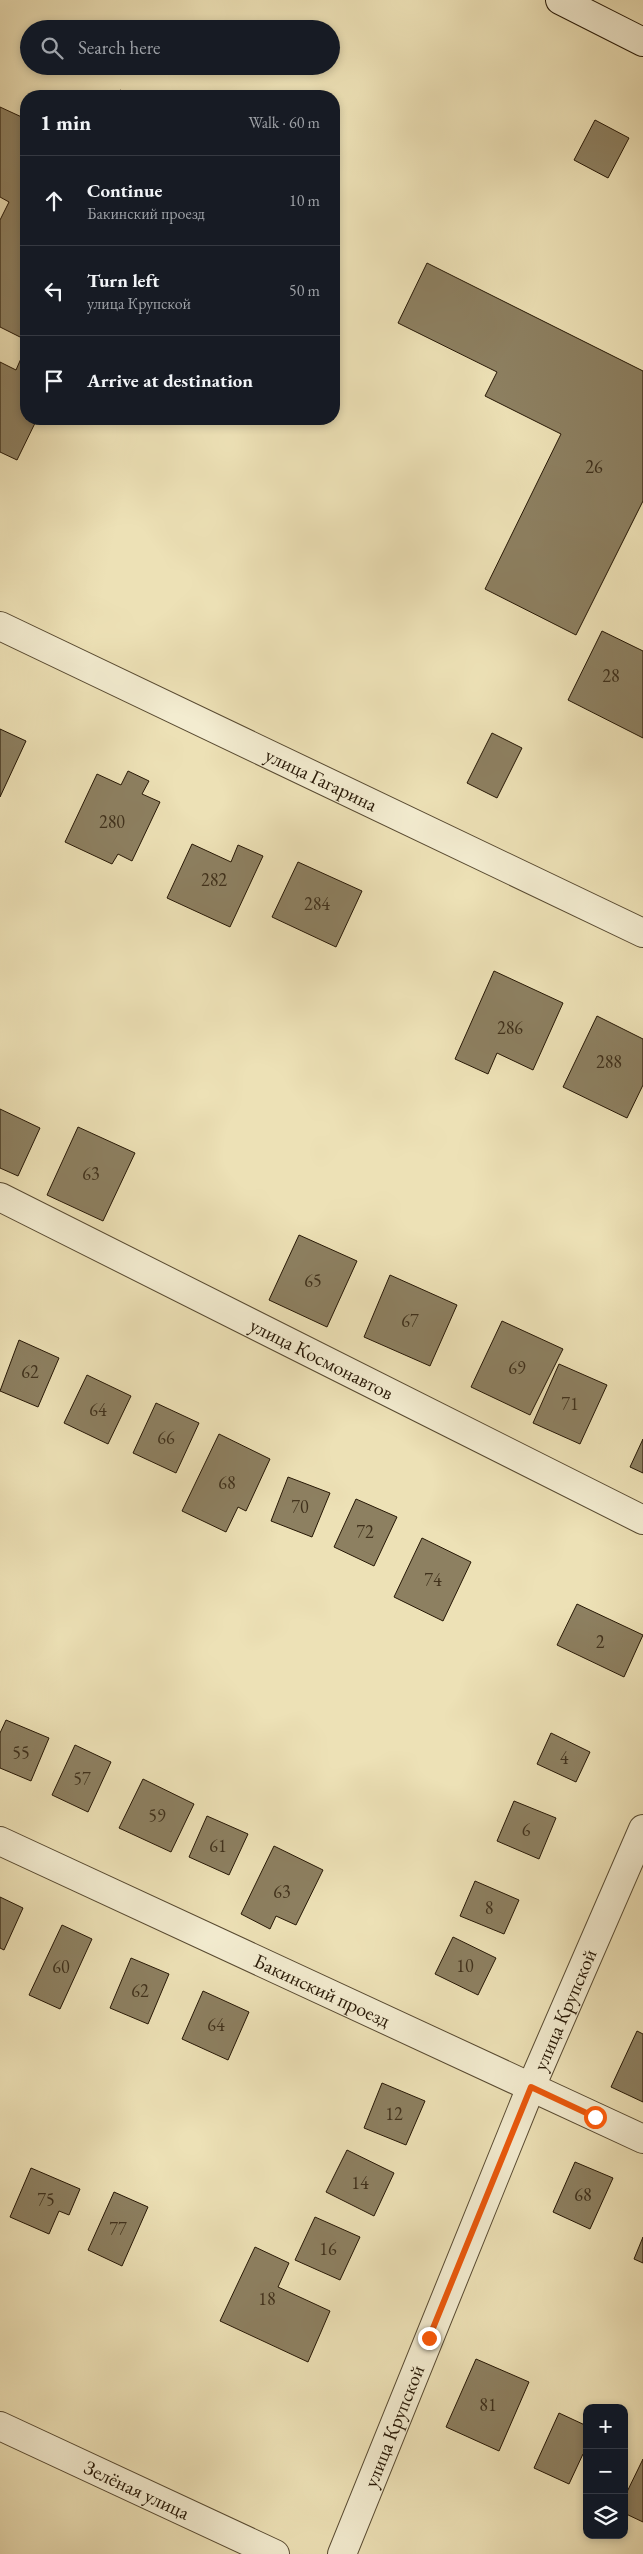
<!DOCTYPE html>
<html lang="en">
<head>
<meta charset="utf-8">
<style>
	:root { --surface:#171b24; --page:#20242c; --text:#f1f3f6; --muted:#9ea1a6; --line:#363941 }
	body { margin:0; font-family:"EB Garamond",serif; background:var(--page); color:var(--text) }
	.controls { position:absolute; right:15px; bottom:15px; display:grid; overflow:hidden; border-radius:10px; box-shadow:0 2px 8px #0003 }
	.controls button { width:45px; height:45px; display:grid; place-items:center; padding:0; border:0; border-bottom:1px solid var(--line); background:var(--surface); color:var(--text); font:25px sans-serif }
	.stop { position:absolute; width:15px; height:15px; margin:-11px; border:4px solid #ea580c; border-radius:50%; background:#fff }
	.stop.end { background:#ea580c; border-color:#fff; box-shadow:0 1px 5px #0008 }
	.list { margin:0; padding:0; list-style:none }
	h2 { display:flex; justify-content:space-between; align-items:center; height:65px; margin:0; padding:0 20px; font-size:21px }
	h2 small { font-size:16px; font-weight:400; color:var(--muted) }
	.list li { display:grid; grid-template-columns:32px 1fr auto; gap:15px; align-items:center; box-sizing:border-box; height:90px; padding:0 20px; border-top:1px solid var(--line) }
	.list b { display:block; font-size:19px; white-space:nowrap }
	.list p { margin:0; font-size:16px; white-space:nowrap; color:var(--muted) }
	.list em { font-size:16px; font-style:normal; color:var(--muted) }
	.icon { flex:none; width:28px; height:28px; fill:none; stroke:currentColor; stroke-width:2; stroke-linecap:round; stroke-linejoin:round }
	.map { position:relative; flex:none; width:643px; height:2554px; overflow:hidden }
	.search { position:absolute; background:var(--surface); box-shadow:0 2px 8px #0003; left:20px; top:20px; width:320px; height:55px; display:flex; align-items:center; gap:12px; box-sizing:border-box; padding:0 18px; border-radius:28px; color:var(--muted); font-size:19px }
	.panel { position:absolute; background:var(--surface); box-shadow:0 2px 8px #0003; left:20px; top:90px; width:320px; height:335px; border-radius:20px }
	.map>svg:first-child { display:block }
	.building { fill:#8d8061; stroke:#261705 }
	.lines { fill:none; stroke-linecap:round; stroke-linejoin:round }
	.street-casing { stroke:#584a31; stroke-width:30 }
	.secondary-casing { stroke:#261705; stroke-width:30 }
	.street { stroke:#f3ecd0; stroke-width:28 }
	.secondary { stroke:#f3ecd0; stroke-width:28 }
	.route { stroke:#ea580c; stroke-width:6 }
	.labels { text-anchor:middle; stroke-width:5; stroke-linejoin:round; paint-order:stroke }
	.number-label { font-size:18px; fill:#40311c }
	.street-label { font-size:20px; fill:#261705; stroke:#f3ecd0 }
</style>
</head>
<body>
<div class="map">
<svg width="643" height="2554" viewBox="0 0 643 2554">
	<rect width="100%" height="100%" fill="#ede1b6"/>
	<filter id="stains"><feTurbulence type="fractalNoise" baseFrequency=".004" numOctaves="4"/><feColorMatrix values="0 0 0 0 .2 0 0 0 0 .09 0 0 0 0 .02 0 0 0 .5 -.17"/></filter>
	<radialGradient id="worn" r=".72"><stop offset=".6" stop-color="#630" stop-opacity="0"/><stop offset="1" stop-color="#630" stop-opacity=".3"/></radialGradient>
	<!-- building -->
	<g class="building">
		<polygon points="120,90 133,96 117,96"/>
		<polygon points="0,107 26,119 26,340 0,327 0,220 9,202 0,197"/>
		<polygon points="595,120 629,138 608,178 574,160"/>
		<polygon points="427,263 643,371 643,501 576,635 485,589 561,434 485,396 497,372 398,323"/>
		<polygon points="26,347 26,419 37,419 17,460 0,452 0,362 16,370"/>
		<polygon points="602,631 643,651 643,738 568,700"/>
		<polygon points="0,729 26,741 0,797"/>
		<polygon points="492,733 522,748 497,798 467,783"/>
		<polygon points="128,771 149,781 142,794 160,802 132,861 118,854 112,864 65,842 97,774 121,785"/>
		<polygon points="192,844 231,862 238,845 263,856 230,927 167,898"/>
		<polygon points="298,862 362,891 336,947 272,917"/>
		<polygon points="494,971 563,1003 533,1070 497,1053 488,1074 455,1059"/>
		<polygon points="597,1016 643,1039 643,1085 627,1118 563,1087"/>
		<polygon points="0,1109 40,1128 18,1176 0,1168"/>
		<polygon points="78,1127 135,1153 103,1221 47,1195"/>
		<polygon points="299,1235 357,1261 327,1327 269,1300"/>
		<polygon points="390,1275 457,1305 430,1366 364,1337"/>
		<polygon points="502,1321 563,1349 530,1415 471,1387"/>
		<polygon points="19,1340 59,1358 38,1407 0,1391"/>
		<polygon points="559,1364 607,1385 580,1444 533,1423"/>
		<polygon points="87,1375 131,1396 108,1444 64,1423"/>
		<polygon points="156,1403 199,1423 176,1473 133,1453"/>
		<polygon points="219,1434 270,1459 246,1511 238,1507 226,1532 182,1511"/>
		<polygon points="643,1439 643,1473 630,1467"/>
		<polygon points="288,1477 330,1493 312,1537 271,1521"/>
		<polygon points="356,1499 397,1517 374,1566 334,1547"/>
		<polygon points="422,1538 471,1562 443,1621 394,1597"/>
		<polygon points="577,1604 643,1635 624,1677 557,1645"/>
		<polygon points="6,1720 49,1738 31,1781 0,1768 0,1733"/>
		<polygon points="551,1733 590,1752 576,1782 537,1764"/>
		<polygon points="75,1745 111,1762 88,1812 52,1795"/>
		<polygon points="143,1779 194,1804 171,1852 119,1828"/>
		<polygon points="514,1801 556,1818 539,1859 497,1841"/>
		<polygon points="207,1816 248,1834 229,1875 189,1857"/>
		<polygon points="274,1846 323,1870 296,1925 276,1916 270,1929 241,1914"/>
		<polygon points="475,1881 519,1900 504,1934 460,1916"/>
		<polygon points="0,1897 23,1908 4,1950 0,1948"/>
		<polygon points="62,1925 92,1939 60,2009 29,1995"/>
		<polygon points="453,1937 496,1958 478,1995 435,1974"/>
		<polygon points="131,1958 169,1974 148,2024 110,2008"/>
		<polygon points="203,1991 249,2012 228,2060 182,2039"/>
		<polygon points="637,2031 643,2034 643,2102 611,2087"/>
		<polygon points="382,2083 425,2101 406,2145 364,2128"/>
		<polygon points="347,2150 394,2173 374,2216 326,2192"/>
		<polygon points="575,2162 613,2178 590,2229 553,2212"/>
		<polygon points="31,2168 80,2189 69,2215 59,2211 49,2234 10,2217"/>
		<polygon points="114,2192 148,2207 122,2266 88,2250"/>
		<polygon points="315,2217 360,2237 340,2280 295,2260"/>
		<polygon points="643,2237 643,2263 634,2259"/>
		<polygon points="255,2247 289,2263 278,2287 330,2311 308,2362 220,2321"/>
		<polygon points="476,2359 529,2382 499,2451 446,2427"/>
		<polygon points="559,2413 587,2426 587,2456 583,2454 569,2484 534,2468"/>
		<polygon points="643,2459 643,2522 624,2513 624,2498"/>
	</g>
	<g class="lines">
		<defs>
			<g id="street">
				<path id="s1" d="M0,626L643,933"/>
				<path id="s2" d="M0,1197L643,1520"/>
				<path id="s3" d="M0,1841L643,2139"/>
				<path id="s4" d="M0,2426L275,2554"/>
				<path id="s5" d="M342,2554L531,2087L643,1829"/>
			</g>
			<polyline id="secondary" points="560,0 643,42"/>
		</defs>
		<!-- street casing -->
		<use href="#street" class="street-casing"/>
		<!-- secondary casing -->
		<use href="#secondary" class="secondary-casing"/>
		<!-- street -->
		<use href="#street" class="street"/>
		<!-- secondary -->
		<use href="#secondary" class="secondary"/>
	</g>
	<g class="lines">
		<!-- route -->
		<polyline class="route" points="429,2338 531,2087 595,2117"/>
	</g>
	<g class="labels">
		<!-- number labels -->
		<g class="number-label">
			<text x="594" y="473">26</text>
			<text x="611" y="682">28</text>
			<text x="112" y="828">280</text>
			<text x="214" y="886">282</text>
			<text x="317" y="910">284</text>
			<text x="510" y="1034">286</text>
			<text x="609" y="1068">288</text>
			<text x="91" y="1180">63</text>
			<text x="313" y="1287">65</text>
			<text x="410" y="1327">67</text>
			<text x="517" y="1374">69</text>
			<text x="30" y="1378">62</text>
			<text x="570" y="1410">71</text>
			<text x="98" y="1416">64</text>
			<text x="166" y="1444">66</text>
			<text x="227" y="1489">68</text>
			<text x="300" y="1513">70</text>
			<text x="365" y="1538">72</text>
			<text x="433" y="1586">74</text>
			<text x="600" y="1648">2</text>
			<text x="21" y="1759">55</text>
			<text x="564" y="1764">4</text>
			<text x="82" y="1785">57</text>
			<text x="157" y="1822">59</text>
			<text x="526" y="1836">6</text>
			<text x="218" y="1852">61</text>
			<text x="282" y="1898">63</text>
			<text x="489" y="1914">8</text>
			<text x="465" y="1972">10</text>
			<text x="61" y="1973">60</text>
			<text x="140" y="1997">62</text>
			<text x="216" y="2031">64</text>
			<text x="394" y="2120">12</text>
			<text x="360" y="2189">14</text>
			<text x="583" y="2201">68</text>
			<text x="46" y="2206">75</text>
			<text x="118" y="2235">77</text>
			<text x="328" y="2255">16</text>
			<text x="267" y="2305">18</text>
			<text x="488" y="2411">81</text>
		</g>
		<!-- street labels -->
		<g class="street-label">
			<text dy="7" stroke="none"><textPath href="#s1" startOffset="356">улица Гагарина</textPath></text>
			<text dy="7" stroke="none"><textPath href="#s2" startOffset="360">улица Космонавтов</textPath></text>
			<text dy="7" stroke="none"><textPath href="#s3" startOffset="355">Бакинский проезд</textPath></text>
			<text dy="7" stroke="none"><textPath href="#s5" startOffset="588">улица Крупской</textPath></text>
			<text dy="7" stroke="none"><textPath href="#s5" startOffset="138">улица Крупской</textPath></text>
			<text dy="7" stroke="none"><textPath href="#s4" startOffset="151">Зелёная улица</textPath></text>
		</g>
	</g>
	<rect width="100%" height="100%" filter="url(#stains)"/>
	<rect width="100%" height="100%" fill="url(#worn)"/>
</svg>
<div class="controls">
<button>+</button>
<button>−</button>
<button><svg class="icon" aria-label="layers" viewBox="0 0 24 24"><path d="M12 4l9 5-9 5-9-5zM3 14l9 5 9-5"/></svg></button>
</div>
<div class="stop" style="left:595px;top:2117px"></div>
<div class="stop end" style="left:429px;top:2338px"></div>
<div class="search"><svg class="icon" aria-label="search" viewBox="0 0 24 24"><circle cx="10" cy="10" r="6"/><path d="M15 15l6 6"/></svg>Search here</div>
<section class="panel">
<h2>1 min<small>Walk · 60 m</small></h2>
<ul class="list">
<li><svg class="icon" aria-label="ahead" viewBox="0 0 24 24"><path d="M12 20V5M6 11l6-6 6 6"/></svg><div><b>Continue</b><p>Бакинский проезд</p></div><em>10 m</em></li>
<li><svg class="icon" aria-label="left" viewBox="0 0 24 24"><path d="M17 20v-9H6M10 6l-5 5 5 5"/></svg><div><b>Turn left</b><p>улица Крупской</p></div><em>50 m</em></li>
<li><svg class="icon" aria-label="arrive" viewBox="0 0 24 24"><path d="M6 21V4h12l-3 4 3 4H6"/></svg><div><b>Arrive at destination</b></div></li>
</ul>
</section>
</div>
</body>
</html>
